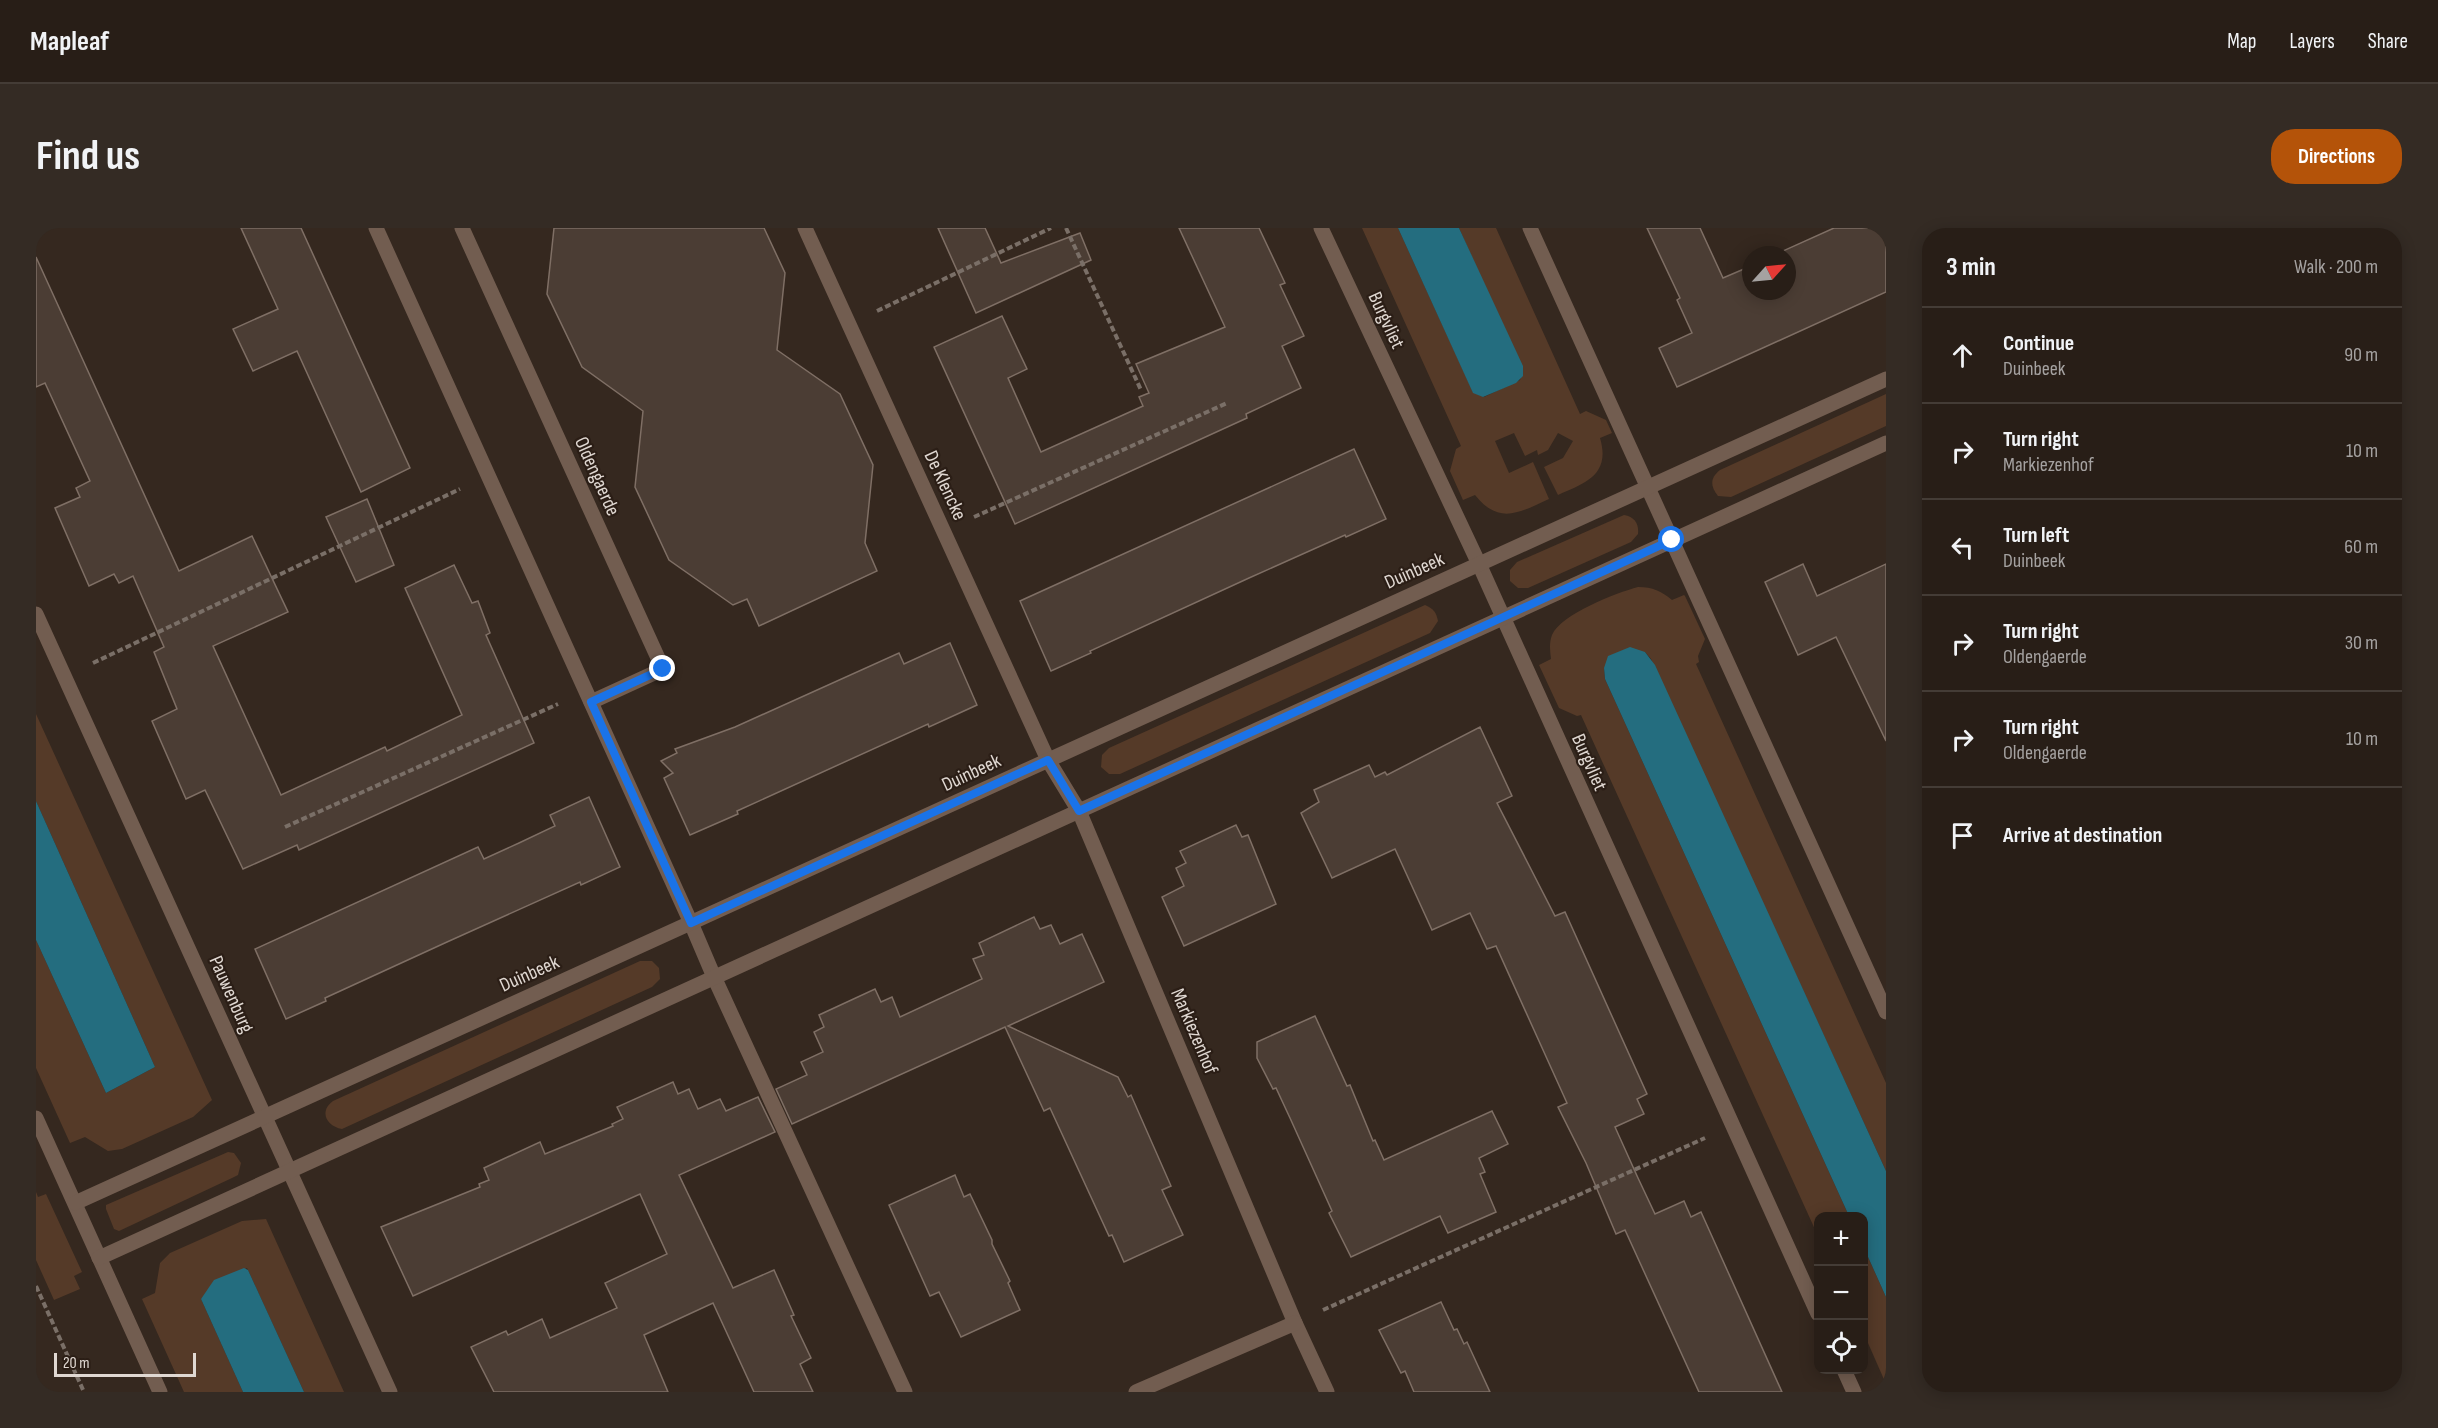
<!DOCTYPE html>
<html lang="en">
<head>
<meta charset="utf-8">
<style>
	:root { --surface:#281e17; --page:#342b24; --text:#f1f3f6; --muted:#a5a2a1; --line:#443c36; --accent:#b45309 }
	body { margin:0; font-family:"Sofia Sans Condensed",sans-serif; background:var(--page); color:var(--text) }
	.controls { position:absolute; right:18px; bottom:18px; display:grid; overflow:hidden; border-radius:12px; box-shadow:0 3px 15px #0003 }
	.controls button { width:54px; height:54px; display:grid; place-items:center; padding:0; border:0; border-bottom:2px solid var(--line); background:var(--surface); color:var(--text); font:30px sans-serif }
	.compass { position:absolute; left:1706px; top:18px; width:54px; height:54px; border-radius:50%; background:var(--surface); box-shadow:0 3px 15px #0003; rotate:63deg }
	.scale { position:absolute; left:18px; bottom:15px; width:142px; box-sizing:border-box; padding-left:6px; border:3px solid #e0d8d2; border-top:0; font-size:16px; line-height:21px; white-space:nowrap; color:#e0d8d2; -webkit-text-stroke:4px #2b1e16; paint-order:stroke }
	.stop { position:absolute; width:18px; height:18px; margin:-14px; border:4px solid #1a73e8; border-radius:50%; background:#fff }
	.stop.end { background:#1a73e8; border-color:#fff; box-shadow:0 2px 6px #0008 }
	.list { margin:0; padding:0; list-style:none }
	h2 { display:flex; justify-content:space-between; align-items:center; height:78px; margin:0; padding:0 24px; font-size:26px }
	h2 small { font-size:20px; font-weight:400; color:var(--muted) }
	.list li { display:grid; grid-template-columns:39px 1fr auto; gap:18px; align-items:center; box-sizing:border-box; height:96px; padding:0 24px; border-top:2px solid var(--line) }
	.list b { display:block; font-size:22px; white-space:nowrap }
	.list p { margin:0; font-size:20px; white-space:nowrap; color:var(--muted) }
	.list em { font-size:20px; font-style:normal; color:var(--muted) }
	.icon { flex:none; width:33px; height:33px; fill:none; stroke:currentColor; stroke-width:2; stroke-linecap:round; stroke-linejoin:round }
	.map { position:relative; flex:none; width:1850px; height:1164px; overflow:hidden; border-radius:24px }
	header { display:flex; align-items:center; gap:36px; box-sizing:border-box; height:84px; padding:0 30px; background:var(--surface); border-bottom:2px solid var(--line) }
	header strong { font-size:28px }
	nav { display:flex; gap:33px; margin-inline-start:auto; font-size:21px }
	.intro { display:flex; align-items:center; justify-content:space-between; box-sizing:border-box; height:144px; padding:0 36px }
	h1 { margin:0; font-size:42px }
	.button { padding:15px 27px; border-radius:24px; background:var(--accent); color:#fff; font-size:21px; font-weight:700 }
	main { display:flex; gap:36px; padding:0 36px }
	aside { flex:1; background:var(--surface); border-radius:24px; box-shadow:0 3px 15px #0003 }
	.map>svg:first-child { display:block }
	.green { fill:#553a28 }
	.water { fill:#246d7f }
	.building { fill:#4b3d34; stroke:#7f6f65; stroke-width:1.5 }
	.lines { fill:none; stroke-linecap:round; stroke-linejoin:round }
	.path { stroke:#7a6f67; stroke-width:4; stroke-dasharray:6 3; stroke-linecap:butt }
	.minor { stroke:#725d50; stroke-width:15 }
	.route { stroke:#1a73e8; stroke-width:8 }
	.labels { text-anchor:middle; stroke-width:4.5; stroke-linejoin:round; paint-order:stroke }
	.street-label { font-size:20px; fill:#e0d8d2; stroke:#2b1e16 }
</style>
</head>
<body>
<header>
<strong>Mapleaf</strong>
<nav><a>Map</a><a>Layers</a><a>Share</a></nav>
</header>
<div class="intro"><h1>Find us</h1><a class="button">Directions</a></div>
<main>
<div class="map">
<svg width="1850" height="1164" viewBox="0 0 1850 1164">
	<rect width="100%" height="100%" fill="#35281f"/>
	<!-- green -->
	<g class="green">
		<path d="M1326,0H1362L1437,164L1448,169L1484,152L1487,143L1423,0H1460L1544,186L1550,183L1570,192L1576,205L1564,210C1575,247 1549,255 1522,267L1508,239L1527,230L1537,213L1522,205L1512,222L1502,227L1501,222L1489,228L1478,205L1459,213L1473,245L1497,234L1513,271C1483,285 1463,297 1439,267L1427,272L1414,243L1420,221L1425,218Z"/>
		<path d="M1850,166V198L1695,269L1682,268C1674,258 1674,250 1684,242Z"/>
		<path d="M1588,287C1599,289 1603,296 1602,306L1595,314L1492,360H1482L1474,353V342L1481,334Z"/>
		<path d="M1602,359C1617,359 1625,363 1636,372L1648,367L1649,368L1669,411L1662,428L1663,434L1660,436L1850,855V943L1615,431L1609,424L1568,440L1569,451L1813,988H1782V1008L1545,487L1541,488L1523,480L1503,437L1515,431C1514,423 1513,415 1516,407C1525,386 1580,365 1602,359Z"/>
		<path d="M1389,377C1398,381 1400,384 1402,393L1394,405L1084,546H1073L1065,539L1066,527L1073,520Z"/>
		<polygon points="0,486 176,872 157,889 86,921 72,923 49,909 34,915 0,840 0,712 70,865 119,839 0,573"/>
		<path d="M604,733H616L623,740L624,751L616,759L306,901C290,898 283,883 297,873Z"/>
		<polygon points="192,924 198,925 205,935 202,947 196,950 83,1003 78,1001 70,981 70,977"/>
		<polygon points="0,964 2,969 10,966 46,1044 38,1048 44,1061 18,1072 0,1032"/>
		<polygon points="230,991 308,1164 268,1164 211,1040 165,1071 207,1164 148,1164 106,1071 119,1065 124,1035 134,1025 206,993"/>
		<polygon points="1828,1020 1850,1069 1850,1156 1828,1106"/>
	</g>
	<!-- water -->
	<g class="water">
		<polygon points="1362,0 1423,0 1487,138 1487,148 1480,155 1447,169 1437,165"/>
		<polygon points="1594,419 1609,424 1619,437 1850,943 1850,1069 1828,1020 1828,988 1813,988 1569,451 1568,440 1572,428"/>
		<polygon points="0,573 119,839 70,865 0,712"/>
		<polygon points="208,1040 212,1042 268,1164 207,1164 165,1071 178,1052"/>
	</g>
	<!-- building -->
	<g class="building">
		<polygon points="205,0 265,0 374,240 325,264 261,123 217,143 197,101 242,81"/>
		<polygon points="518,0 728,0 749,45 741,122 804,166 837,237 829,315 841,343 723,398 711,371 697,377 633,332 599,259 607,183 546,139 511,66"/>
		<polygon points="902,0 949,0 965,35 1044,5 1055,32 940,85"/>
		<polygon points="1143,0 1223,0 1249,55 1244,57 1268,108 1246,118 1265,160 1210,186 1211,190 979,296 898,119 966,88 991,141 972,150 1005,224 1107,178 1103,169 1113,165 1100,136 1189,99"/>
		<polygon points="1611,0 1664,0 1687,50 1715,38 1715,63 1751,63 1751,27 1738,27 1798,0 1850,0 1850,64 1641,159 1623,120 1656,105 1641,72 1644,70"/>
		<polygon points="0,29 143,343 216,308 252,384 177,418 245,567 349,519 351,523 426,487 369,360 418,337 436,375 442,373 454,405 450,407 498,515 263,622 261,617 207,641 169,562 150,571 116,493 141,481 118,424 128,419 97,348 83,355 78,346 53,358 19,280 44,269 40,260 54,253 9,155 0,159"/>
		<polygon points="1318,221 1350,291 1310,309 1309,307 1213,350 1054,423 1055,425 1015,443 984,373"/>
		<polygon points="331,271 358,337 320,354 290,289"/>
		<polygon points="1767,336 1781,368 1850,336 1850,513 1800,409 1762,427 1729,354"/>
		<polygon points="914,415 941,477 893,499 892,496 701,583 702,586 654,607 628,550 637,545 625,533 641,525 639,521 699,499 863,425 868,436"/>
		<polygon points="1444,499 1476,568 1461,575 1519,688 1529,684 1611,866 1601,871 1608,886 1579,899 1602,950 1619,986 1648,973 1655,989 1665,984 1746,1164 1663,1164 1589,1002 1580,1006 1550,935 1522,879 1531,875 1460,718 1451,721 1434,685 1396,702 1359,621 1296,650 1265,585 1283,574 1278,562 1333,537 1339,549 1349,544 1351,547"/>
		<polygon points="553,569 584,639 545,657 544,654 411,714 289,770 290,773 250,791 219,721 442,619 448,631 483,615 519,598 514,587"/>
		<polygon points="1200,597 1206,609 1212,607 1240,676 1148,718 1126,669 1148,658 1140,640 1150,635 1144,623"/>
		<polygon points="998,689 1004,701 1015,697 1024,716 1046,706 1068,754 972,798 1082,849 1092,869 1095,867 1135,958 1126,962 1147,1007 1088,1034 1076,1007 1073,1008 1014,880 1008,883 969,799 756,896 740,861 771,847 765,834 787,824 778,804 788,799 783,787 839,761 845,774 856,769 864,789 946,751 937,731 948,727 943,715"/>
		<polygon points="1279,788 1311,858 1314,857 1337,913 1339,912 1348,932 1456,883 1472,916 1443,930 1449,944 1444,946 1460,984 1412,1005 1404,988 1315,1029 1293,985 1296,983 1254,890 1240,860 1237,861 1221,830 1221,814"/>
		<polygon points="637,854 642,866 653,861 662,881 684,871 690,883 722,869 739,904 643,947 697,1060 738,1042 758,1087 755,1088 775,1130 764,1136 777,1164 718,1164 677,1075 608,1107 632,1164 458,1164 435,1119 470,1103 472,1107 506,1091 514,1110 581,1080 569,1055 631,1026 604,966 377,1068 345,999 444,959 443,956 453,952 448,940 504,914 509,926 577,898 576,896 587,891 581,879"/>
		<polygon points="919,947 928,969 934,966 956,1012 956,1016 974,1053 972,1055 984,1082 925,1109 903,1064 894,1068 853,977"/>
		<polygon points="1405,1074 1418,1102 1421,1101 1428,1116 1431,1114 1454,1164 1378,1164 1369,1143 1365,1145 1343,1102"/>
	</g>
	<g class="lines">
		<!-- path -->
		<g class="path">
			<polyline points="1030,0 1105,162"/>
			<polyline points="841,83 1015,0"/>
			<polyline points="938,289 1191,175"/>
			<polyline points="57,435 424,261"/>
			<polyline points="249,599 522,476"/>
			<polyline points="0,1058 48,1164"/>
			<polyline points="1287,1082 1669,910"/>
		</g>
		<!-- minor -->
		<g class="minor">
			<polyline points="340,0 655,695 678,749 869,1164"/>
			<polyline points="426,0 627,441 555,474"/>
			<polyline points="769,0 1012,532 1043,583 1259,1095 1291,1164"/>
			<polyline points="1285,0 1443,336 1782,1086"/>
			<polyline points="1494,0 1850,784"/>
			<polyline points="0,386 354,1164"/>
			<polyline points="0,890 124,1164"/>
			<polyline points="39,975 1850,151"/>
			<polyline points="63,1030 1850,215"/>
			<polyline points="1808,1142 1818,1164"/>
			<polyline points="1100,1164 1259,1095"/>
		</g>
	</g>
	<g class="lines">
		<!-- route -->
		<polyline class="route" points="627,441 555,474 655,695 1012,532 1043,583 1636,312"/>
	</g>
	<g class="labels">
		<!-- street labels -->
		<g class="street-label">
			<text transform="translate(1351 92) rotate(65)" y="7">Burgvliet</text>
			<text transform="translate(562 248) rotate(66)" y="7">Oldengaerde</text>
			<text transform="translate(910 257) rotate(65)" y="7">De Klencke</text>
			<text transform="translate(1378 342) rotate(-24)" y="7">Duinbeek</text>
			<text transform="translate(1554 534) rotate(66)" y="7">Burgvliet</text>
			<text transform="translate(935 544) rotate(-25)" y="7">Duinbeek</text>
			<text transform="translate(493 745) rotate(-24)" y="7">Duinbeek</text>
			<text transform="translate(196 766) rotate(66)" y="7">Pauwenburg</text>
			<text transform="translate(1159 803) rotate(67)" y="7">Markiezenhof</text>
		</g>
	</g>
</svg>
<div class="controls">
<button>+</button>
<button>−</button>
<button><svg class="icon" aria-label="locate" viewBox="0 0 24 24"><circle cx="12" cy="12" r="6"/><path d="M12 2v4M12 18v4M2 12h4M18 12h4"/></svg></button>
</div>
<svg class="compass" viewBox="-18 -18 36 36"><path d="M0-13l5 13h-10z" fill="#e53935"/><path d="M0 13l5-13h-10z" fill="#a5a2a1"/></svg>
<div class="scale">20 m</div>
<div class="stop" style="left:1636px;top:312px"></div>
<div class="stop end" style="left:627px;top:441px"></div>
</div>
<aside>
<h2>3 min<small>Walk · 200 m</small></h2>
<ul class="list">
<li><svg class="icon" aria-label="ahead" viewBox="0 0 24 24"><path d="M12 20V5M6 11l6-6 6 6"/></svg><div><b>Continue</b><p>Duinbeek</p></div><em>90 m</em></li>
<li><svg class="icon" aria-label="right" viewBox="0 0 24 24"><path d="M7 20v-9h11M14 6l5 5-5 5"/></svg><div><b>Turn right</b><p>Markiezenhof</p></div><em>10 m</em></li>
<li><svg class="icon" aria-label="left" viewBox="0 0 24 24"><path d="M17 20v-9H6M10 6l-5 5 5 5"/></svg><div><b>Turn left</b><p>Duinbeek</p></div><em>60 m</em></li>
<li><svg class="icon" aria-label="right" viewBox="0 0 24 24"><path d="M7 20v-9h11M14 6l5 5-5 5"/></svg><div><b>Turn right</b><p>Oldengaerde</p></div><em>30 m</em></li>
<li><svg class="icon" aria-label="right" viewBox="0 0 24 24"><path d="M7 20v-9h11M14 6l5 5-5 5"/></svg><div><b>Turn right</b><p>Oldengaerde</p></div><em>10 m</em></li>
<li><svg class="icon" aria-label="arrive" viewBox="0 0 24 24"><path d="M6 21V4h12l-3 4 3 4H6"/></svg><div><b>Arrive at destination</b></div></li>
</ul>
</aside>
</main>
</body>
</html>
